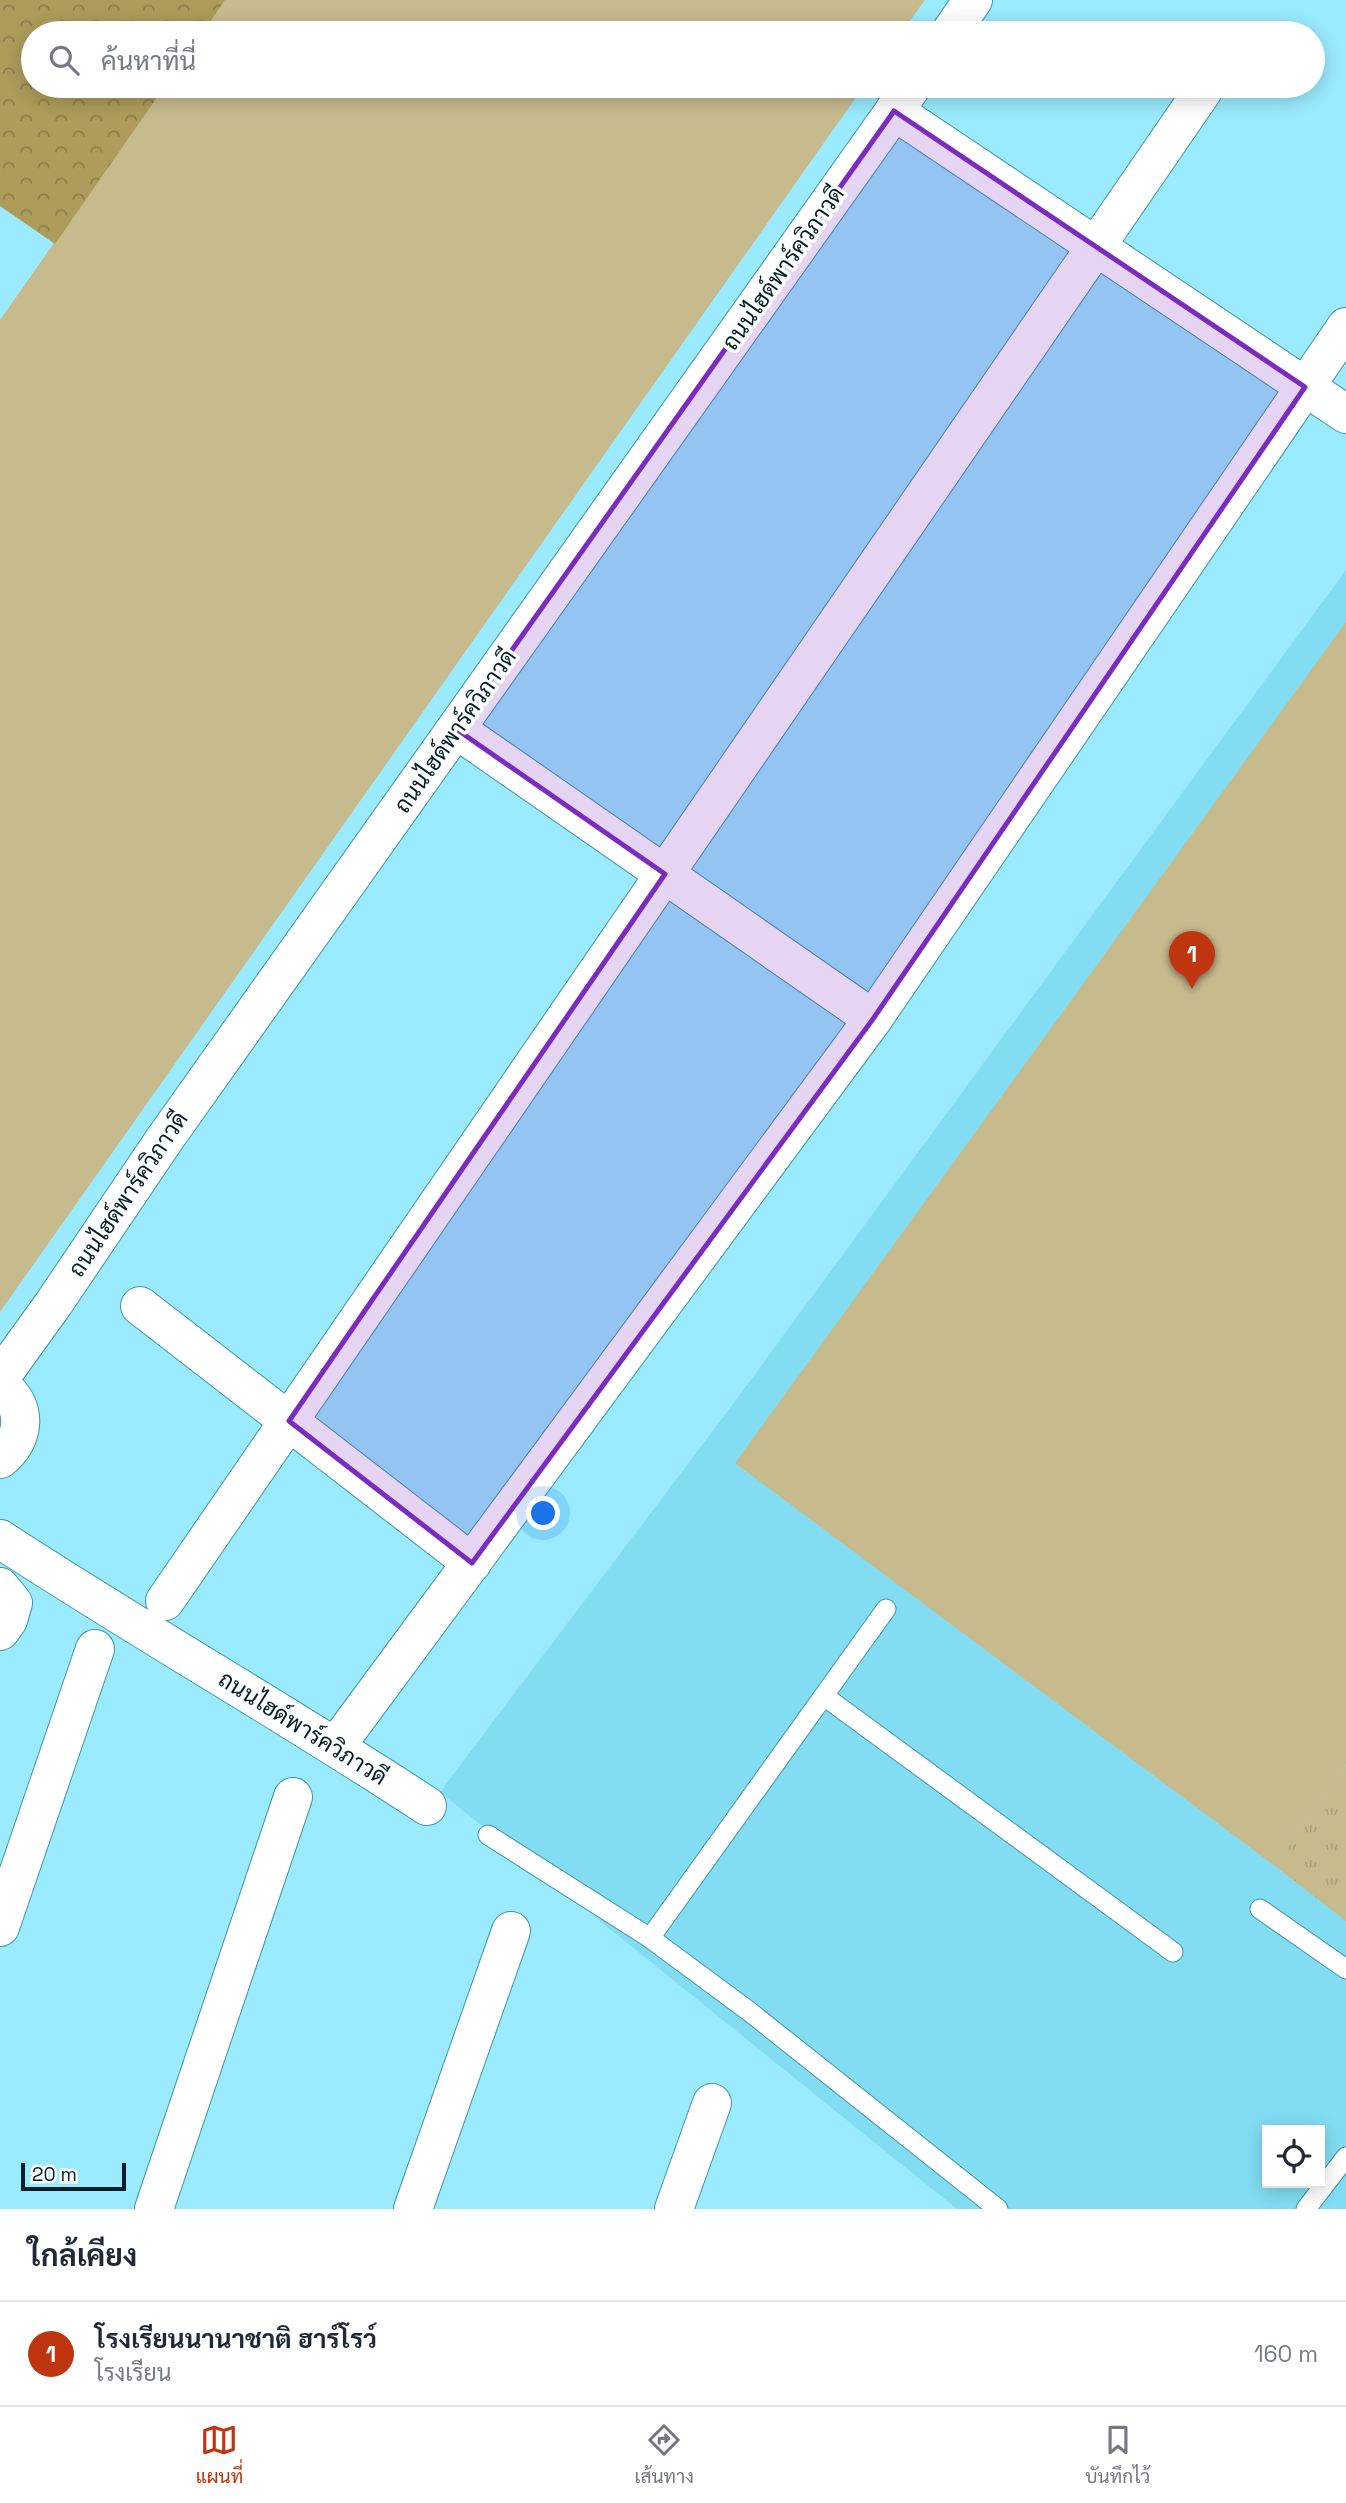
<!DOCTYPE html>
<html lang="th">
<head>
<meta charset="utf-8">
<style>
	:root { --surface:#fff; --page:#f6f6f7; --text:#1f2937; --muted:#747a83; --line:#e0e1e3; --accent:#bf350f }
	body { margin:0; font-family:"Space Grotesk",Sarabun,sans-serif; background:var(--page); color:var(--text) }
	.controls { position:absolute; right:21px; bottom:21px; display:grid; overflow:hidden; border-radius:0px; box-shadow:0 4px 18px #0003 }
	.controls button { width:63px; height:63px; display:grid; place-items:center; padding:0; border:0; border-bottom:2px solid var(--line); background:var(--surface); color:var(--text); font:35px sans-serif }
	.scale { position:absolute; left:21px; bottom:18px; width:105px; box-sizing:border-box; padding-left:7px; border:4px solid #001f26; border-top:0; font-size:19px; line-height:24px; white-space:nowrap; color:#001f26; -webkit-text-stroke:5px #fdfdfd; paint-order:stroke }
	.you { position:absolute; left:544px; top:1514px; width:24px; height:24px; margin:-18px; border:5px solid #fff; border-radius:50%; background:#1a73e8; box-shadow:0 0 0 10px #1a73e833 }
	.badge { display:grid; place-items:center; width:46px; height:46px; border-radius:50%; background:var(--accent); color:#fff; font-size:23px; font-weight:700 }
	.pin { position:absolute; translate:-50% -58px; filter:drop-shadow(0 2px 4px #0008) }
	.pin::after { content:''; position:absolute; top:37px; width:24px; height:21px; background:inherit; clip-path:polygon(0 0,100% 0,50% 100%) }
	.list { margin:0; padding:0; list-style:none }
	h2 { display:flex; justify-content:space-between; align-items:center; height:91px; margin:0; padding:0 28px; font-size:30px }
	h2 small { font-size:23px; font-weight:400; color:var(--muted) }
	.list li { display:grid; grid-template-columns:46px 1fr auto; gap:21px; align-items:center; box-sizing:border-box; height:105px; padding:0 28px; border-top:2px solid var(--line) }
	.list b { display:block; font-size:26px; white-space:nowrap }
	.list p { margin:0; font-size:23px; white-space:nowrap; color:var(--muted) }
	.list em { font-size:23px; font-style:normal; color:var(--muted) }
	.icon { flex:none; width:38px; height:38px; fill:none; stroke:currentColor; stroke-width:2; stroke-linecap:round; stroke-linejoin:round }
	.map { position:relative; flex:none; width:1346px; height:2209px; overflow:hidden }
	.search { position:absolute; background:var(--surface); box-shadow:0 4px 18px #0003; left:21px; right:21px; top:21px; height:77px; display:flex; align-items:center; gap:18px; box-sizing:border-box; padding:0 24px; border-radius:38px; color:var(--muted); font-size:26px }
	.sheet { height:196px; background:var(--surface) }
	nav { display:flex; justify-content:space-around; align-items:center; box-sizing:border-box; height:98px; border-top:2px solid var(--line); background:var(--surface); font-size:19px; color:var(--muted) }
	nav a { display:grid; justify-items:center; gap:4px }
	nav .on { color:var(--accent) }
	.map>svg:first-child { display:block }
	.built { fill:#83ddf2; fill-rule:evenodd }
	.grass { fill:#c7bb8e }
	.forest { fill:url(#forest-crowns) }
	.park { fill:url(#park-tufts) }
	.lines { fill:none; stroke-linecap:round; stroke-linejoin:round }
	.lane-casing { stroke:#4093a6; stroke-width:21 }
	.street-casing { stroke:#4093a6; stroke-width:40 }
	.lane { stroke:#fff; stroke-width:19 }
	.street { stroke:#fff; stroke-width:38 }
	.marked { fill:#7b2cbf; fill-opacity:0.2; stroke:#7b2cbf; stroke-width:5; stroke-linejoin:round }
	.labels { text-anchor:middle; stroke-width:7; stroke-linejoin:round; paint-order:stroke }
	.street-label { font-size:23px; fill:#001f26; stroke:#fdfdfd }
</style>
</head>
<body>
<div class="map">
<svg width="1346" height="2209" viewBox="0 0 1346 2209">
	<defs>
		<pattern id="forest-crowns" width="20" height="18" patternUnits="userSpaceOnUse" patternTransform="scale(1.75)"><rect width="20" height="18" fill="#ad9c5a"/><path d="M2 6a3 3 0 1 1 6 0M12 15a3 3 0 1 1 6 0" fill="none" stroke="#8a7f4a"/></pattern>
		<pattern id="park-tufts" width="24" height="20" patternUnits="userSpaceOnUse" patternTransform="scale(1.75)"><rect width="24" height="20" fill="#c7bb8e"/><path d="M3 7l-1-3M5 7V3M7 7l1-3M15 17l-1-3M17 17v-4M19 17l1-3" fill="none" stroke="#a9a07a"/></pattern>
	</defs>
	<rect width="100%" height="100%" fill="#9aebff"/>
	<!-- built -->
	<path class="built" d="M1346,570V2209H957L440,1792L730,1408ZM1267,2130H1320V2183H1267Z"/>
	<!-- grass -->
	<g class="grass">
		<polygon points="224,0 925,0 901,33 201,33"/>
		<polygon points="164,86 864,86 0,1312 0,320"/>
		<polygon points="1346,622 1346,1765 1275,1866 735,1463"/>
	</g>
	<!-- forest -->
	<polygon class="forest" points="0,0 225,0 202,33 33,33 33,86 165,86 55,244 0,206"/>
	<!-- park -->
	<polygon class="park" points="1346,1765 1346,1921 1275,1866"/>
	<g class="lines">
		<defs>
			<g id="lane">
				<polyline points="824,1696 1173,1952"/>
				<polyline points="488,1835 650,1938 750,2012 998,2209"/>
				<polyline points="1260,1909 1346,1969"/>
				<polyline points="650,1938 886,1609"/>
				<polyline points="1306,2209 1346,2157"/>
			</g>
			<g id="street">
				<polyline points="950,33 973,0"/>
				<polyline points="894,111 1346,414"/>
				<polyline points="456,729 873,1019"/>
				<polyline points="140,1306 472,1563"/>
				<polyline points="0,1378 54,1303 164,1140 912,86"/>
				<path d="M0,1386C29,1405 25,1440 0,1459"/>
				<path d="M0,1539C141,1631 287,1714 427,1806"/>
				<polyline points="0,1587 13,1603 8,1620 0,1631"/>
				<polyline points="165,1601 1202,92"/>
				<polyline points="336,1746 873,1019 1346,327"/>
				<polyline points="0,1927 95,1649"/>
				<polyline points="154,2209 293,1797"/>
				<polyline points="413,2209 511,1931"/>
				<polyline points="674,2209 712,2103"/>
			</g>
		</defs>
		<!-- lane casing -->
		<use href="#lane" class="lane-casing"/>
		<!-- street casing -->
		<use href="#street" class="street-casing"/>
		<!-- lane -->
		<use href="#lane" class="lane"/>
		<!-- street -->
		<use href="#street" class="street"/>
	</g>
	<!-- marked area -->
	<path class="marked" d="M894,111L1305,387L873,1019L472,1563L289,1421L665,874L456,729Z"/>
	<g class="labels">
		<!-- street labels -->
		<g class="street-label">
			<text transform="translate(783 268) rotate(-55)" y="8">ถนนไฮด์พาร์ควิภาวดี</text>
			<text transform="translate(455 731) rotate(-55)" y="8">ถนนไฮด์พาร์ควิภาวดี</text>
			<text transform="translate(128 1194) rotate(-56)" y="8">ถนนไฮด์พาร์ควิภาวดี</text>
			<text transform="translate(303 1728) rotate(32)" y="8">ถนนไฮด์พาร์ควิภาวดี</text>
		</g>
	</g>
</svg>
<div class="controls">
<button><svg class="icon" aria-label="locate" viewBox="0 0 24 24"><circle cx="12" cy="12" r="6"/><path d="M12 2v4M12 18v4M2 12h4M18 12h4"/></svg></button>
</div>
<div class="scale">20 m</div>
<div class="you"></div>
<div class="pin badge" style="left:1192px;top:989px">1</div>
<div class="search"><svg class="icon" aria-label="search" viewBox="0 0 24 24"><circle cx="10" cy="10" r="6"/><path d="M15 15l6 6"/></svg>ค้นหาที่นี่</div>
</div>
<section class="sheet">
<h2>ใกล้เคียง<small></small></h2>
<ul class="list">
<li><span class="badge">1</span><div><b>โรงเรียนนานาชาติ ฮาร์โรว์</b><p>โรงเรียน</p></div><em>160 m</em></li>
</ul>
</section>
<nav>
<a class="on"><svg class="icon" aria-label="map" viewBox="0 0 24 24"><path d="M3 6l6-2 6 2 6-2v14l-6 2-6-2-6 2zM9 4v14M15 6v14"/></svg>แผนที่</a>
<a><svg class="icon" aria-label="directions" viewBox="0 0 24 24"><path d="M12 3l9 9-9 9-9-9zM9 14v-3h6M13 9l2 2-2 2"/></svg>เส้นทาง</a>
<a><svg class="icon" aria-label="saved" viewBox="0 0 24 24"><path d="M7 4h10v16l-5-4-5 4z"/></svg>บันทึกไว้</a>
</nav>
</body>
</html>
